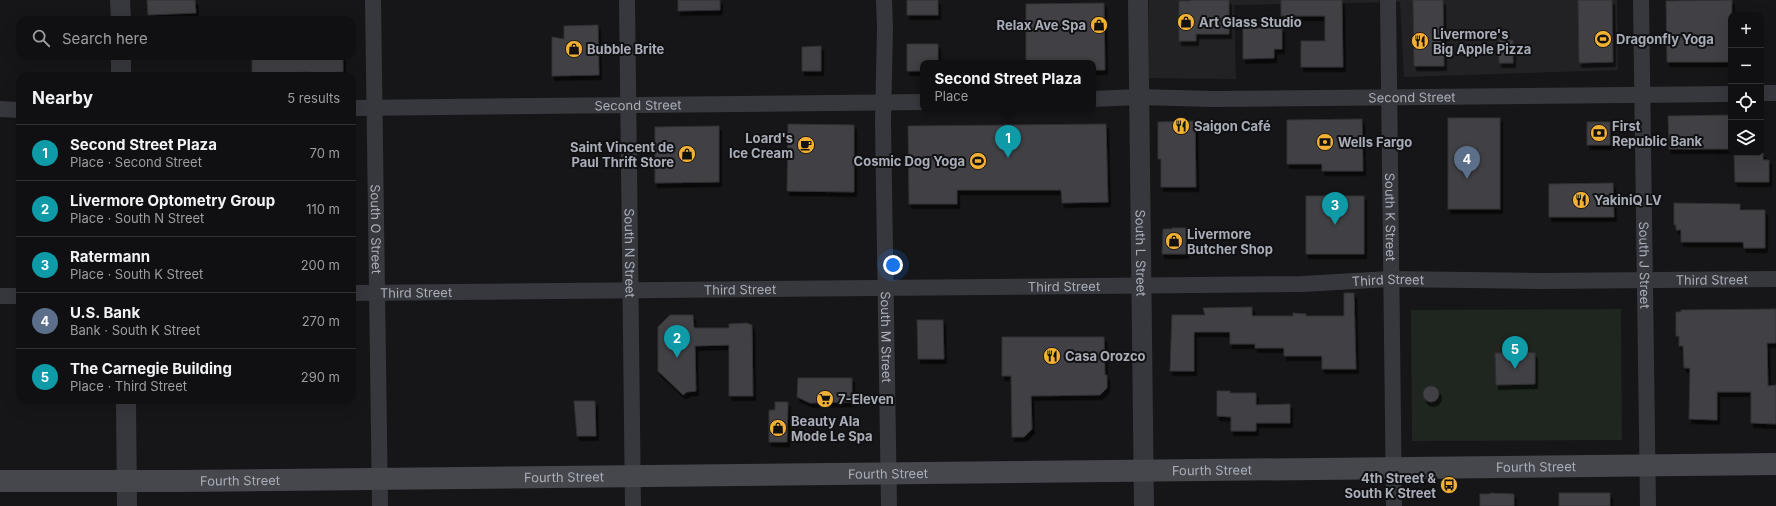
<!DOCTYPE html>
<html lang="en">
<head>
<meta charset="utf-8">
<style>
	:root { --surface:#101012; --page:#1e1e20; --text:#f1f3f6; --muted:#9c9d9f; --line:#303032; --accent:#f2b134 }
	body { margin:0; font-family:Inter,sans-serif; background:var(--page); color:var(--text) }
	.controls { position:absolute; right:12px; top:12px; display:grid; overflow:hidden; border-radius:8px; box-shadow:0 4px 16px #0002 }
	.controls button { width:36px; height:36px; display:grid; place-items:center; padding:0; border:0; border-bottom:1px solid var(--line); background:var(--surface); color:var(--text); font:20px sans-serif }
	.you { position:absolute; left:893px; top:265px; width:14px; height:14px; margin:-10px; border:3px solid #fff; border-radius:50%; background:#1a73e8; box-shadow:0 0 0 6px #1a73e833 }
	.badge { display:grid; place-items:center; width:26px; height:26px; border-radius:50%; background:var(--accent); color:#fff; font-size:13px; font-weight:700 }
	.pin { position:absolute; translate:-50% -33px; filter:drop-shadow(0 1px 2px #0008) }
	.pin::after { content:''; position:absolute; top:21px; width:14px; height:12px; background:inherit; clip-path:polygon(0 0,100% 0,50% 100%) }
	.popup { position:absolute; left:920px; top:60px; width:176px; height:52px; box-sizing:border-box; display:grid; place-content:center; border-radius:8px; background:var(--surface); filter:drop-shadow(0 1px 3px #0005); font-size:13px; white-space:nowrap; color:var(--muted) }
	.popup b { font-size:15px; color:var(--text) }
	.popup::after { content:''; position:absolute; left:50%; top:100%; margin-left:-8px; border:8px solid transparent; border-top-color:var(--surface) }
	.list { margin:0; padding:0; list-style:none }
	h2 { display:flex; justify-content:space-between; align-items:center; height:52px; margin:0; padding:0 16px; font-size:17px }
	h2 small { font-size:13px; font-weight:400; color:var(--muted) }
	.list li { display:grid; grid-template-columns:26px 1fr auto; gap:12px; align-items:center; box-sizing:border-box; height:56px; padding:0 16px; border-top:1px solid var(--line) }
	.list b { display:block; font-size:15px; white-space:nowrap }
	.list p { margin:0; font-size:13px; white-space:nowrap; color:var(--muted) }
	.list em { font-size:13px; font-style:normal; color:var(--muted) }
	.icon { flex:none; width:22px; height:22px; fill:none; stroke:currentColor; stroke-width:2; stroke-linecap:round; stroke-linejoin:round }
	.map { position:relative; flex:none; width:1776px; height:506px; overflow:hidden }
	.search { position:absolute; background:var(--surface); box-shadow:0 4px 16px #0002; left:16px; top:16px; width:340px; height:44px; display:flex; align-items:center; gap:10px; box-sizing:border-box; padding:0 14px; border-radius:12px; color:var(--muted); font-size:15px }
	.panel { position:absolute; background:var(--surface); box-shadow:0 4px 16px #0002; left:16px; top:72px; width:340px; height:332px; border-radius:12px }
	.map>svg:first-child { display:block }
	.built { fill:#222225 }
	.green { fill:#1e261f }
	.building { fill:#404145; stroke:#303034; filter:url(#shadow) }
	.lines { fill:none; stroke-linecap:round; stroke-linejoin:round }
	.minor { stroke:#37383d; stroke-width:16 }
	.tertiary { stroke:#37383d; stroke-width:20 }
	.secondary { stroke:#45474d; stroke-width:22 }
	.labels { text-anchor:middle; stroke-width:4; stroke-linejoin:round; paint-order:stroke }
	.poi-label { font-size:13px; font-weight:bold; fill:#a8adb8; stroke:#111113; text-anchor:start }
	.street-label { font-size:13px; fill:#a8adb8; stroke:#111113 }
</style>
</head>
<body>
<div class="map">
<svg width="1776" height="506" viewBox="0 0 1776 506">
	<defs>
		<filter id="shadow"><feDropShadow dx="2.5" dy="4.5" stdDeviation="0" flood-color="#0009"/></filter>
	</defs>
	<rect width="100%" height="100%" fill="#161618"/>
	<!-- built -->
	<polygon class="built" points="1149,0 1617,0 1618,70 1404,77 1400,2 1234,5 1236,79 1149,78"/>
	<!-- green -->
	<polygon class="green" points="1621,309 1622,440 1412,441 1411,310"/>
	<!-- building -->
	<g class="building">
		<polygon points="147,0 195,0 196,13 148,15"/>
		<polygon points="678,0 720,0 720,10 678,11"/>
		<rect x="907" y="0" width="31" height="15"/>
		<polygon points="1191,0 1229,0 1229,34 1196,34 1196,41 1179,41 1179,1 1191,1"/>
		<polygon points="1281,0 1342,0 1343,67 1301,67 1301,41 1325,41 1325,16 1281,16"/>
		<polygon points="1413,0 1443,0 1444,66 1414,66"/>
		<polygon points="1578,0 1612,0 1613,62 1579,63"/>
		<polygon points="1732,0 1731,62 1667,62 1666,1"/>
		<polygon points="1104,3 1105,70 1093,70 1093,63 1026,63 1026,4"/>
		<polygon points="598,25 599,75 552,76 552,37 564,39 564,26"/>
		<polygon points="1243,28 1282,28 1282,49 1274,49 1274,58 1243,59"/>
		<rect x="1499" y="40" width="14" height="23"/>
		<polygon points="907,44 938,44 938,63 923,63 923,71 907,71"/>
		<polygon points="821,46 821,71 802,71 802,47"/>
		<polygon points="252,56 343,56 343,72 320,73 320,76 309,76 309,72 252,74"/>
		<polygon points="1731,115 1731,149 1669,149 1668,116"/>
		<rect x="1448" y="118" width="52" height="91"/>
		<polygon points="1362,119 1363,171 1322,171 1322,164 1287,164 1287,120"/>
		<polygon points="1195,121 1196,187 1161,187 1161,159 1158,159 1158,122"/>
		<rect x="1587" y="122" width="23" height="23"/>
		<polygon points="788,124 854,125 854,192 787,191"/>
		<polygon points="1106,124 1108,202 1062,203 1061,190 957,190 957,204 909,204 908,126"/>
		<polygon points="719,126 719,182 655,183 655,127"/>
		<polygon points="1734,153 1763,153 1763,160 1769,160 1769,182 1735,182"/>
		<polygon points="1613,183 1614,217 1549,217 1549,184"/>
		<rect x="1306" y="196" width="58" height="58"/>
		<polygon points="1674,203 1740,204 1740,210 1765,210 1765,248 1744,248 1743,242 1681,242 1681,230 1676,230 1676,225 1674,225"/>
		<polygon points="1172,228 1186,228 1186,254 1162,254 1163,229 1172,229"/>
		<polygon points="1344,293 1354,293 1356,369 1322,369 1322,356 1284,356 1284,348 1255,348 1255,344 1230,344 1230,332 1194,332 1194,371 1170,371 1172,315 1205,315 1203,308 1252,307 1252,316 1293,316 1293,313 1306,314 1306,316 1344,316"/>
		<polygon points="1776,309 1776,343 1767,343 1768,386 1776,385 1776,424 1751,423 1751,392 1717,392 1717,420 1689,419 1690,368 1684,368 1683,346 1679,346 1679,336 1676,336 1676,312 1681,312 1681,310"/>
		<polygon points="670,315 693,315 694,328 729,328 729,324 747,323 752,325 753,396 729,396 729,345 695,346 696,391 687,392 683,395 658,371 658,327"/>
		<polygon points="917,320 943,320 944,359 918,359"/>
		<polygon points="1002,337 1104,337 1105,375 1107,375 1107,388 1100,395 1031,396 1032,429 1024,437 1012,437 1011,376 1002,376"/>
		<polygon points="1508,351 1535,353 1535,384 1496,385 1495,353 1508,353"/>
		<polygon points="798,378 852,378 852,402 810,403 797,397"/>
		<circle cx="1431" cy="394" r="8"/>
		<polygon points="1217,391 1230,391 1230,393 1256,393 1256,405 1290,404 1290,423 1256,423 1256,431 1231,431 1231,417 1217,416"/>
		<polygon points="574,401 595,401 596,436 577,436"/>
		<polygon points="775,402 788,402 787,442 769,442 769,410 775,410"/>
		<polygon points="1490,493 1514,494 1514,506 1480,506 1480,494 1490,494"/>
		<rect x="1559" y="493" width="51" height="13"/>
	</g>
	<g class="lines">
		<!-- minor -->
		<g class="minor">
			<path id="s1" d="M373,0L380,506"/>
			<path id="s2" d="M627,0L633,506"/>
			<path id="s3" d="M884,0L885,28L883,122L889,506"/>
			<path id="s4" d="M1388,0L1394,506"/>
			<path id="s5" d="M1641,0L1648,506"/>
			<polyline points="1761,93 1776,93"/>
			<path id="s6" d="M1093,99L1138,97L1214,99L1731,94"/>
			<path id="s7" d="M352,108L923,102"/>
			<polyline points="0,109 20,110"/>
			<path id="s8" d="M352,293L1302,284L1390,279L1540,281L1776,279"/>
			<polyline points="0,296 20,296"/>
		</g>
		<!-- tertiary -->
		<g class="tertiary">
			<polyline points="120,0 121,20"/>
			<path id="s9" d="M1138,0L1144,506"/>
			<polyline points="121,56 121,76"/>
			<polyline points="126,400 127,506"/>
		</g>
		<!-- secondary -->
		<path class="secondary" id="s10" d="M0,481H180L1776,464"/>
	</g>
	<!-- icons -->
	<defs>
		<symbol id="shop-disc" viewBox="-11 -11 22 22"><circle r="9.5" fill="#f2b134" stroke="#111113"/><path d="M-5-2.5h2.3a2.7 3.5 0 0 1 5.4 0H5L5.5 6h-11ZM-1.5-2.5h3a1.5 2.3 0 0 0-3 0Z" fill="#111"/></symbol>
		<symbol id="stadium-disc" viewBox="-11 -11 22 22"><circle r="9.5" fill="#f2b134" stroke="#111113"/><path d="M0-5a6.5 5 0 1 0 0 10a6.5 5 0 1 0 0-10ZM-3.5-1.8h7v3.6h-7Z" fill="#111"/></symbol>
		<symbol id="restaurant-disc" viewBox="-11 -11 22 22"><circle r="9.5" fill="#f2b134" stroke="#111113"/><path d="M-5-6h1v4h1v-4h1v4h1v-4h1v5L-1.5 .5V6h-2V.5L-5-1ZM5-6V6H3V1.5H1.5Q1.5-4 5-6Z" fill="#111"/></symbol>
		<symbol id="bank-disc" viewBox="-11 -11 22 22"><circle r="9.5" fill="#f2b134" stroke="#111113"/><path d="M-6-4H6V4H-6ZM0-2.3a2.3 2.3 0 1 0 0 4.6a2.3 2.3 0 1 0 0-4.6Z" fill="#111"/></symbol>
		<symbol id="cafe-disc" viewBox="-11 -11 22 22"><circle r="9.5" fill="#f2b134" stroke="#111113"/><path d="M-5.5-4.5H6V0H3Q3 3.5 0 3.5H-2.5Q-5.5 3.5-5.5 0ZM3-3.2v2h1.7v-2ZM-6 4.5H4V6H-6Z" fill="#111"/></symbol>
		<symbol id="supermarket-disc" viewBox="-11 -11 22 22"><circle r="9.5" fill="#f2b134" stroke="#111113"/><path d="M-6-5.5h2.5l.6 2H6L4.5 2H-2.5L-4.4-4H-6ZM-1.5 3.2a1.3 1.3 0 1 0 .1 0ZM3 3.2a1.3 1.3 0 1 0 .1 0Z" fill="#111"/></symbol>
		<symbol id="bus-disc" viewBox="-11 -11 22 22"><circle r="9.5" fill="#f2b134" stroke="#111113"/><path d="M-5-6H5V4H4V6H2V4H-2V6H-4V4H-5ZM-3.5-4V0h7V-4ZM-3.5 1.2v1.5H-2V1.2ZM2 1.2v1.5H3.5V1.2Z" fill="#111"/></symbol>
	</defs>
	<g fill-rule="evenodd">
		<use href="#shop-disc" x="1176" y="12" width="20" height="20"/>
		<use href="#shop-disc" x="1089" y="15" width="20" height="20"/>
		<use href="#stadium-disc" x="1593" y="29" width="20" height="20"/>
		<use href="#restaurant-disc" x="1410" y="31" width="20" height="20"/>
		<use href="#shop-disc" x="564" y="39" width="20" height="20"/>
		<use href="#restaurant-disc" x="1171" y="116" width="20" height="20"/>
		<use href="#bank-disc" x="1589" y="123" width="20" height="20"/>
		<use href="#bank-disc" x="1315" y="132" width="20" height="20"/>
		<use href="#cafe-disc" x="796" y="135" width="20" height="20"/>
		<use href="#shop-disc" x="677" y="144" width="20" height="20"/>
		<use href="#stadium-disc" x="968" y="151" width="20" height="20"/>
		<use href="#restaurant-disc" x="1571" y="190" width="20" height="20"/>
		<use href="#shop-disc" x="1164" y="231" width="20" height="20"/>
		<use href="#restaurant-disc" x="1042" y="346" width="20" height="20"/>
		<use href="#supermarket-disc" x="815" y="389" width="20" height="20"/>
		<use href="#shop-disc" x="768" y="418" width="20" height="20"/>
		<use href="#bus-disc" x="1439" y="475" width="20" height="20"/>
	</g>
	<g class="labels">
		<!-- poi labels -->
		<g class="poi-label">
			<text x="1199" y="27">Art Glass Studio</text>
			<text x="1086" y="30" text-anchor="end">Relax Ave Spa</text>
			<text x="1433" y="39">Livermore's<tspan x="1433" dy="15">Big Apple Pizza</tspan></text>
			<text x="1616" y="44">Dragonfly Yoga</text>
			<text x="587" y="54">Bubble Brite</text>
			<text x="1194" y="131">Saigon Café</text>
			<text x="1612" y="131">First<tspan x="1612" dy="15">Republic Bank</tspan></text>
			<text x="793" y="143" text-anchor="end">Loard's<tspan x="793" dy="15">Ice Cream</tspan></text>
			<text x="1338" y="147">Wells Fargo</text>
			<text x="674" y="152" text-anchor="end">Saint Vincent de<tspan x="674" dy="15">Paul Thrift Store</tspan></text>
			<text x="965" y="166" text-anchor="end">Cosmic Dog Yoga</text>
			<text x="1594" y="205">YakiniQ LV</text>
			<text x="1187" y="239">Livermore<tspan x="1187" dy="15">Butcher Shop</tspan></text>
			<text x="1065" y="361">Casa Orozco</text>
			<text x="838" y="404">7-Eleven</text>
			<text x="791" y="426">Beauty Ala<tspan x="791" dy="15">Mode Le Spa</tspan></text>
			<text x="1436" y="483" text-anchor="end">4th Street &amp;<tspan x="1436" dy="15">South K Street</tspan></text>
		</g>
		<!-- street labels -->
		<g class="street-label">
			<text dy="5" stroke="none"><textPath href="#s6" startOffset="319">Second Street</textPath></text>
			<text dy="5" stroke="none"><textPath href="#s7" startOffset="286">Second Street</textPath></text>
			<text dy="5" stroke="none"><textPath href="#s4" startOffset="217">South K Street</textPath></text>
			<text dy="5" stroke="none"><textPath href="#s1" startOffset="229">South O Street</textPath></text>
			<text dy="5" stroke="none"><textPath href="#s2" startOffset="253">South N Street</textPath></text>
			<text dy="5" stroke="none"><textPath href="#s9" startOffset="253">South L Street</textPath></text>
			<text dy="5" stroke="none"><textPath href="#s5" startOffset="265">South J Street</textPath></text>
			<text dy="5" stroke="none"><textPath href="#s8" startOffset="1036">Third Street</textPath></text>
			<text dy="5" stroke="none"><textPath href="#s8" startOffset="1360">Third Street</textPath></text>
			<text dy="5" stroke="none"><textPath href="#s8" startOffset="712">Third Street</textPath></text>
			<text dy="5" stroke="none"><textPath href="#s8" startOffset="388">Third Street</textPath></text>
			<text dy="5" stroke="none"><textPath href="#s8" startOffset="64">Third Street</textPath></text>
			<text dy="5" stroke="none"><textPath href="#s3" startOffset="337">South M Street</textPath></text>
			<text dy="5" stroke="none"><textPath href="#s10" startOffset="1536">Fourth Street</textPath></text>
			<text dy="5" stroke="none"><textPath href="#s10" startOffset="1212">Fourth Street</textPath></text>
			<text dy="5" stroke="none"><textPath href="#s10" startOffset="888">Fourth Street</textPath></text>
			<text dy="5" stroke="none"><textPath href="#s10" startOffset="564">Fourth Street</textPath></text>
			<text dy="5" stroke="none"><textPath href="#s10" startOffset="240">Fourth Street</textPath></text>
		</g>
	</g>
</svg>
<div class="controls">
<button>+</button>
<button>−</button>
<button><svg class="icon" aria-label="locate" viewBox="0 0 24 24"><circle cx="12" cy="12" r="6"/><path d="M12 2v4M12 18v4M2 12h4M18 12h4"/></svg></button>
<button><svg class="icon" aria-label="layers" viewBox="0 0 24 24"><path d="M12 4l9 5-9 5-9-5zM3 14l9 5 9-5"/></svg></button>
</div>
<div class="you"></div>
<div class="pin badge" style="left:1008px;top:158px;background:#0f9aa8">1</div>
<div class="popup"><b>Second Street Plaza</b>Place</div>
<div class="pin badge" style="left:677px;top:358px;background:#0f9aa8">2</div>
<div class="pin badge" style="left:1335px;top:225px;background:#0f9aa8">3</div>
<div class="pin badge" style="left:1467px;top:179px;background:#5c6f8a">4</div>
<div class="pin badge" style="left:1515px;top:369px;background:#0f9aa8">5</div>
<div class="search"><svg class="icon" aria-label="search" viewBox="0 0 24 24"><circle cx="10" cy="10" r="6"/><path d="M15 15l6 6"/></svg>Search here</div>
<section class="panel">
<h2>Nearby<small>5 results</small></h2>
<ul class="list">
<li><span class="badge" style="background:#0f9aa8">1</span><div><b>Second Street Plaza</b><p>Place · Second Street</p></div><em>70 m</em></li>
<li><span class="badge" style="background:#0f9aa8">2</span><div><b>Livermore Optometry Group</b><p>Place · South N Street</p></div><em>110 m</em></li>
<li><span class="badge" style="background:#0f9aa8">3</span><div><b>Ratermann</b><p>Place · South K Street</p></div><em>200 m</em></li>
<li><span class="badge" style="background:#5c6f8a">4</span><div><b>U.S. Bank</b><p>Bank · South K Street</p></div><em>270 m</em></li>
<li><span class="badge" style="background:#0f9aa8">5</span><div><b>The Carnegie Building</b><p>Place · Third Street</p></div><em>290 m</em></li>
</ul>
</section>
</div>
</body>
</html>
